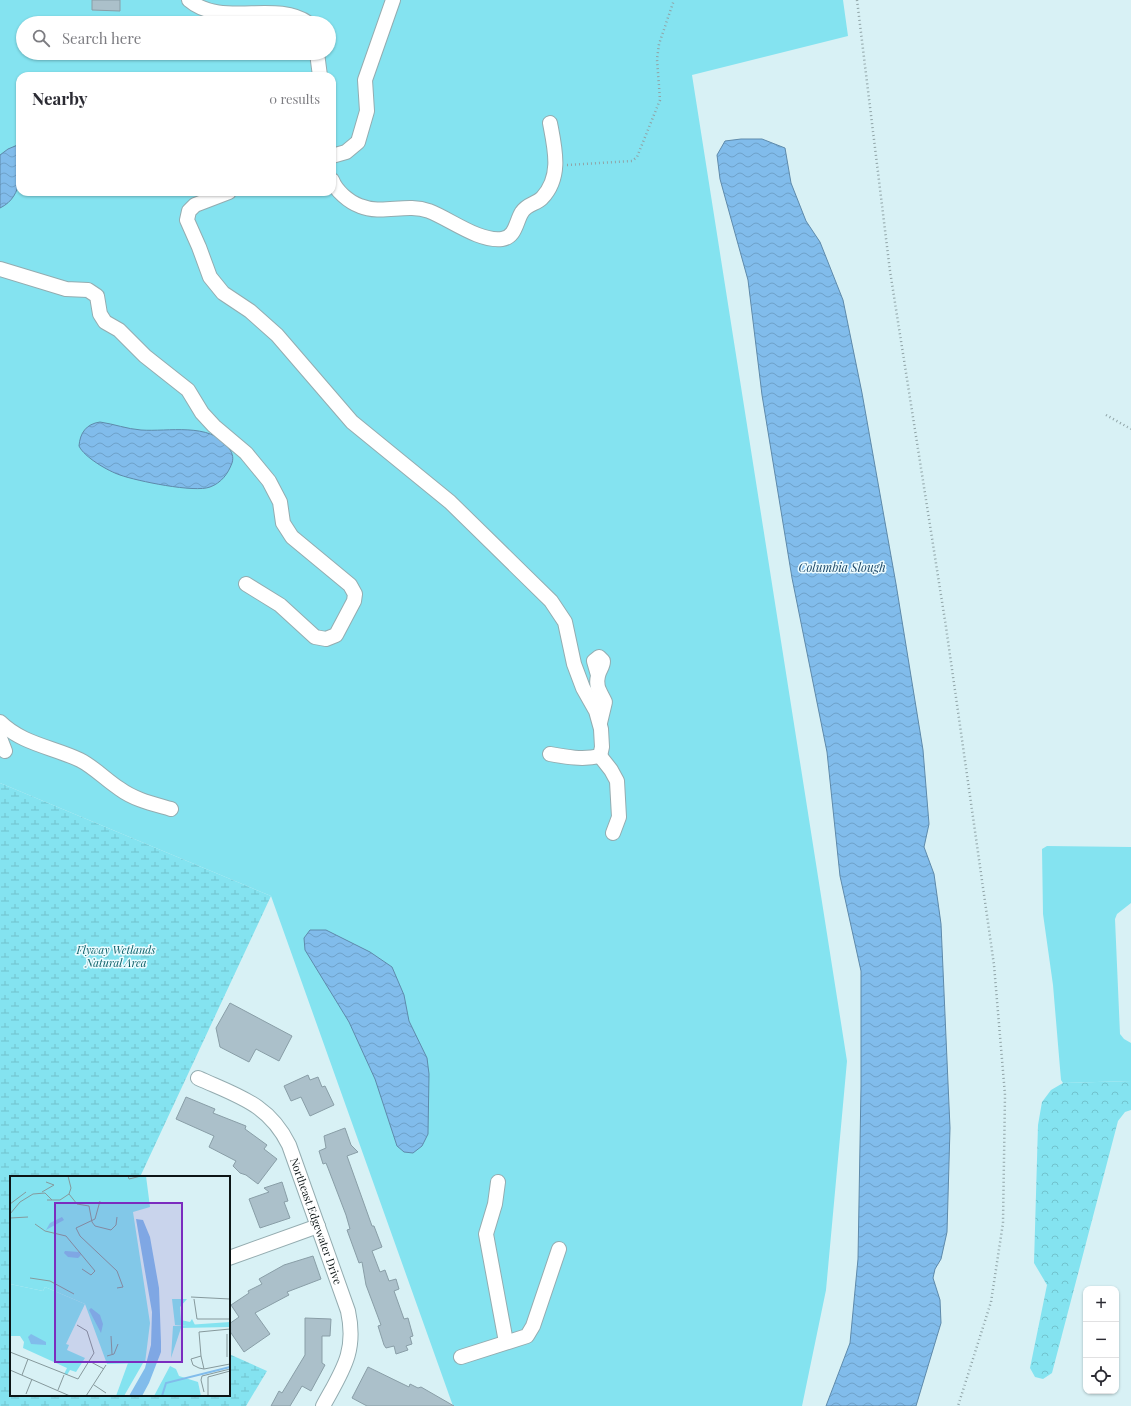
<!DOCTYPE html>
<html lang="en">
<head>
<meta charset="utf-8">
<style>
	:root { --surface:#fff; --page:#f2f2f3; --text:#2b2b33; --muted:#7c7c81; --line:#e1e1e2 }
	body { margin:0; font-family:"Playfair Display",serif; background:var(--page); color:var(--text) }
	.controls { position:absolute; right:12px; bottom:12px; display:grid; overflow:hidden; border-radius:8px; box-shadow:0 1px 3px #0004 }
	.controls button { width:36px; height:36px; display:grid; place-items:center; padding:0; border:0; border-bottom:1px solid var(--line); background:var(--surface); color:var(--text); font:20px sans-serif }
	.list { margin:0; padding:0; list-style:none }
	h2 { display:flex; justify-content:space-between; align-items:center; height:52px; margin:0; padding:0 16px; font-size:17px }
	h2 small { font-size:13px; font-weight:400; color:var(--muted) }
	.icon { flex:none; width:22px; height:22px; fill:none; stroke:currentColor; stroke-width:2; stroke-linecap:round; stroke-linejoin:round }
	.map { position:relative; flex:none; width:1131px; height:1406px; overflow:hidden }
	.search { position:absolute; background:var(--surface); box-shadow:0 1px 3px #0004; left:16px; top:16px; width:320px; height:44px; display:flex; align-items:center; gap:10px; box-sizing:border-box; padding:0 14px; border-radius:22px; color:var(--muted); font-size:15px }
	.panel { position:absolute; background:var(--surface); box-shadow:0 1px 3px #0004; left:16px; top:72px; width:320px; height:124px; border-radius:12px }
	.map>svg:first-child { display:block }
	.grass { fill:#84e3f0; fill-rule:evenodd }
	.forest { fill:url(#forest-crowns) }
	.wetland { fill:url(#wetland-marsh) }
	.water { fill:url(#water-waves); stroke:#5e8aab }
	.building { fill:#abc0ca; stroke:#899ea7 }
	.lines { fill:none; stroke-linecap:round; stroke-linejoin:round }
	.minor-casing { stroke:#94acb0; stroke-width:16 }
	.path { stroke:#90a4a7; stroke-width:2.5; stroke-dasharray:1 3; stroke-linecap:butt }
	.minor { stroke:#fff; stroke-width:14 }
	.labels { text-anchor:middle; stroke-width:3; stroke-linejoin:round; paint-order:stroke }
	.park-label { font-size:11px; font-style:italic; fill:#095e67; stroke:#edfcff }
	.street-label { font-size:11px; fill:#0c1516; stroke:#edfcff }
	.water-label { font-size:12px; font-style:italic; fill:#1c4768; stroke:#edfcff }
	.inset-river { fill:none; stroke:#81bceb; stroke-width:2 }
	.inset-road { fill:none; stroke:#86999c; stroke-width:1 }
	.view { fill:#7b2cbf; fill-opacity:0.15; stroke:#7b2cbf; stroke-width:2 }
	.inset-edge { fill:none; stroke:#0c1516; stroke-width:2 }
</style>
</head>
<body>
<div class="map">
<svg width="1131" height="1406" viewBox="0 0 1131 1406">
	<defs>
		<pattern id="forest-crowns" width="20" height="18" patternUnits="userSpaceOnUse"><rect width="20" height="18" fill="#84e3f0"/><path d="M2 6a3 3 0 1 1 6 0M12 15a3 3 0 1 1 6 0" fill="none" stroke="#71c2cd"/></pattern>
		<pattern id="wetland-marsh" width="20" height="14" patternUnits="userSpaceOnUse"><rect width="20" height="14" fill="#84e3f0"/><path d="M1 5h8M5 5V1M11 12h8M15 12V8" fill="none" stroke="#71c2cd"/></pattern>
		<pattern id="water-waves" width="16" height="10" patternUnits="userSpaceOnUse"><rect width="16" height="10" fill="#81bceb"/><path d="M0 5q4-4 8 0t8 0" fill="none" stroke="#6ea1c9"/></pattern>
	</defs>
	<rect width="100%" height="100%" fill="#d8f1f5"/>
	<!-- grass -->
	<g class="grass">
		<path d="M0,0H843L848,36L692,75L847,1061L826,1290L802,1406H453L271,896L0,783ZM23,23H329V53H23ZM20,76H332V192H20Z"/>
		<polygon points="1047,846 1131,847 1131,903 1117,914 1115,919 1120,1034 1124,1039 1131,1043 1131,1081 1063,1083 1061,1080 1053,985 1043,914 1042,849"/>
	</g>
	<!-- forest -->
	<polygon class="forest" points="1131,1081 1131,1110 1125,1112 1118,1121 1052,1373 1043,1379 1035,1377 1030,1368 1047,1285 1034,1263 1038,1125 1042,1102 1051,1090 1063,1083"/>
	<!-- wetland -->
	<polygon class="wetland" points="0,783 271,896 140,1177 11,1177 11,1395 229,1395 229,1354 267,1371 246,1406 0,1406"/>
	<!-- water -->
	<g class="water">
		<polygon points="741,139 762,139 785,148 791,183 806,221 820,242 843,300 862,393 896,584 923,750 929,824 924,847 934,874 941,924 950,1128 947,1232 941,1259 935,1269 933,1278 940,1300 941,1323 916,1406 826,1406 850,1343 858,1259 861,1087 861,971 840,876 827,752 792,578 762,395 748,280 720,179 717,155 725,141"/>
		<path d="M20,144C20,167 25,196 0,208V155L8,149Z"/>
		<path d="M100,422C114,424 127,429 141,430C168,432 210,422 228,447C232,452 234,457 232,463C228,474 221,483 210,487C195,493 137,481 120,475C108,471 84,457 79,446C80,433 86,424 100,422Z"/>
		<polygon points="310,930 326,930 370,952 392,967 404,995 409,1021 427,1058 429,1074 428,1134 422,1146 413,1153 404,1152 397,1146 375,1079 349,1022 305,950 304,938"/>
	</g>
	<!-- building -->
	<g class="building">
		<polygon points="92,0 120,0 120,11 92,10"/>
		<polygon points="230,1003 292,1036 279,1061 256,1049 249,1062 220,1047 216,1028"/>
		<polygon points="308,1075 310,1080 318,1077 322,1087 325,1086 334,1105 310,1116 301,1097 291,1101 284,1086"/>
		<polygon points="186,1097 215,1109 213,1113 246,1126 245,1129 267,1145 264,1149 277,1159 258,1184 246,1175 240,1173 233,1166 236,1161 209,1147 214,1136 176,1119"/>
		<polygon points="345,1128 351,1145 358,1152 347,1156 372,1226 374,1226 382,1247 372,1251 380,1272 385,1270 389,1281 396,1279 399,1289 394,1291 404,1319 408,1318 413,1336 410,1337 412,1344 406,1346 408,1350 396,1354 394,1346 386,1348 384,1345 378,1326 381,1325 366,1285 362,1262 359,1263 347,1230 350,1229 346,1215 328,1168 326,1163 323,1164 319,1151 326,1148 324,1136"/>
		<polygon points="282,1182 288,1201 284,1202 290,1218 260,1228 249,1199 269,1192 264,1188"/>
		<polygon points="313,1256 321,1279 287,1292 289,1295 287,1296 255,1313 270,1334 244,1352 229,1330 229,1324 239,1317 231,1305 249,1293 248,1291 262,1284 259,1279 284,1265"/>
		<polygon points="305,1318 331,1319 330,1336 322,1336 322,1363 325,1365 311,1391 302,1386 290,1406 271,1406 279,1391 282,1393 305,1355"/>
		<polygon points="368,1367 409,1387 410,1384 418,1388 421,1387 454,1406 367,1406 352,1398"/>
	</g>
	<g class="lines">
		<defs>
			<g id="minor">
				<path d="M189,0C221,28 276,0 308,23"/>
				<polyline points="317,53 320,76"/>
				<polyline points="332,156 346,152 358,142 367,111 365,80 393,0"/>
				<path d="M332,180C336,191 349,202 360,206C382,215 406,203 429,211C450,219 479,242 502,239C516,237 516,221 522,212C527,204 536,204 542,198C562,177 555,149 550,123"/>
				<path d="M229,192L195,205L189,211L187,220L199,247L210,277L223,293L250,311L277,335L352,422L450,502L551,601L565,622L574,664L583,688L596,711L601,729L602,747L600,756C583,760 566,757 550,754"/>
				<polyline points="0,269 66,289 88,290 97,296 100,314 105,322 119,330 145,356 188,390 202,413 214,426 246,453 269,481 280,502 283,523 292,537 350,585 355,594 354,601 336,635 326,639 315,637 280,605 246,584"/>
				<path d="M598,675L594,661L599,657L603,661C603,667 599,670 598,676C595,687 601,693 605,702L600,723"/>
				<path d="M0,722C22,744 53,747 80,760C94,767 106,780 120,789C135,800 154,804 171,809"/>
				<polyline points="0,738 5,751"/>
				<polyline points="600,756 611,770 617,781 619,817 613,833"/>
				<path id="s1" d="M198,1078C238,1096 269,1104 289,1145L348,1311C357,1352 342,1371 323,1406"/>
				<polyline points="498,1182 495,1204 486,1234 506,1342"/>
				<polyline points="229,1258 318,1226"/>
				<polyline points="461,1357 527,1336 533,1326 559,1249"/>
			</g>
		</defs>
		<!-- minor casing -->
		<use href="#minor" class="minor-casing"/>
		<!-- path -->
		<g class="path">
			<polyline points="857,0 890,271 946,627 994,965 1005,1095 1003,1223 991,1302 958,1406"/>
			<polyline points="567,165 632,161 637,157 660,100 657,59 659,44 674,0"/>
			<polyline points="1106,415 1131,429"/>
		</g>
		<!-- minor -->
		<use href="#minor" class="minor"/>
	</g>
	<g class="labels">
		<!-- park labels -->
		<g class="park-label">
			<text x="116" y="954">Flyway Wetlands<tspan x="116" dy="13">Natural Area</tspan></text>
		</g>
		<!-- street labels -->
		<g class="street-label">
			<text dy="4" stroke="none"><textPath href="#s1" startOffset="197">Northeast Edgewater Drive</textPath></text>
		</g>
		<!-- water labels -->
		<g class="water-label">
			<text x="842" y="572">Columbia Slough</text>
		</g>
	</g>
	<!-- overview -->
	<g transform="translate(10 1176)">
		<rect width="220" height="220" fill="#d8f1f5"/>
		<path d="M0,0H136L140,31L123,36L140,147L135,187L97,188L75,128L35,111L33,115L0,108ZM162,123H177L170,131L171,144L180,146L182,143L185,149H165Z" fill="#84e3f0"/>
		<path d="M220,146V151L171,152L161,182L163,150ZM118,187H133L114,220H106ZM160,190L166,193L169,200L188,206L191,220H144Z" fill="#84e3f0"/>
		<path d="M0,108L33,115L35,111L75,128L56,168L59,169L57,174L75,182L66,196L60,194L57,199L54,198L57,192L13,172L14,166L10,160H0Z" fill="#84e3f0"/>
		<path d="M52,41L54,44L36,54L40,47ZM126,43L133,44L140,61L149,112L151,166V176L139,207L132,220H119L135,192L141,169L142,136ZM55,75L69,76L71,79L68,82L58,81L54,77ZM81,132L90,139L93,148L91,157L79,134ZM21,158L36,166V169L21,168L18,161Z" fill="#81bceb"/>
		<path class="inset-river" d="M152,220L156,207L220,191"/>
		<path class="inset-road" d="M118,0L119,3L131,0M32,16L44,9L36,6M59,18L67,28L79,30L82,46L85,50L101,54L106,49L107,41M37,24H50L59,18L61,12L58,0M90,25L85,43L66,52L70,60L107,95L113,111L107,112M0,28L16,16M0,38L10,26L23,18L35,17L42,24M0,42L18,41M25,48L35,55L56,60L85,95L81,99L72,93M20,102L40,105L64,118M181,121L220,123M184,123L187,143H220M101,160L102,178M0,176L68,203L84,177L77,155L67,149M97,180L104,178L108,168M191,180L189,156L220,153M217,181V158M81,186L94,193M194,193L191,180L181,183L183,189L189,192L194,193L220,188M0,194L60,220M12,199L18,183M84,209L96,217M48,214L54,199M194,216L191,204L192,200L220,193M16,218L22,203M76,220L96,189M198,220V201L220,195"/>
		<path class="view" d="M45,27H172V186H45Z"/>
		<rect width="220" height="220" class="inset-edge"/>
	</g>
</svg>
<div class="controls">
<button>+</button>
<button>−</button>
<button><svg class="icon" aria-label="locate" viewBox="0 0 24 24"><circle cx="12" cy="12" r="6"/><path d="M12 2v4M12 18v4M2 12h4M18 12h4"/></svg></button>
</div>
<div class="search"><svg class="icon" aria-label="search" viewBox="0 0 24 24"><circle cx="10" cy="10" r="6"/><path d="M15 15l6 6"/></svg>Search here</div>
<section class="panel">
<h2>Nearby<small>0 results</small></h2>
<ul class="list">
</ul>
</section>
</div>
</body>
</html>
